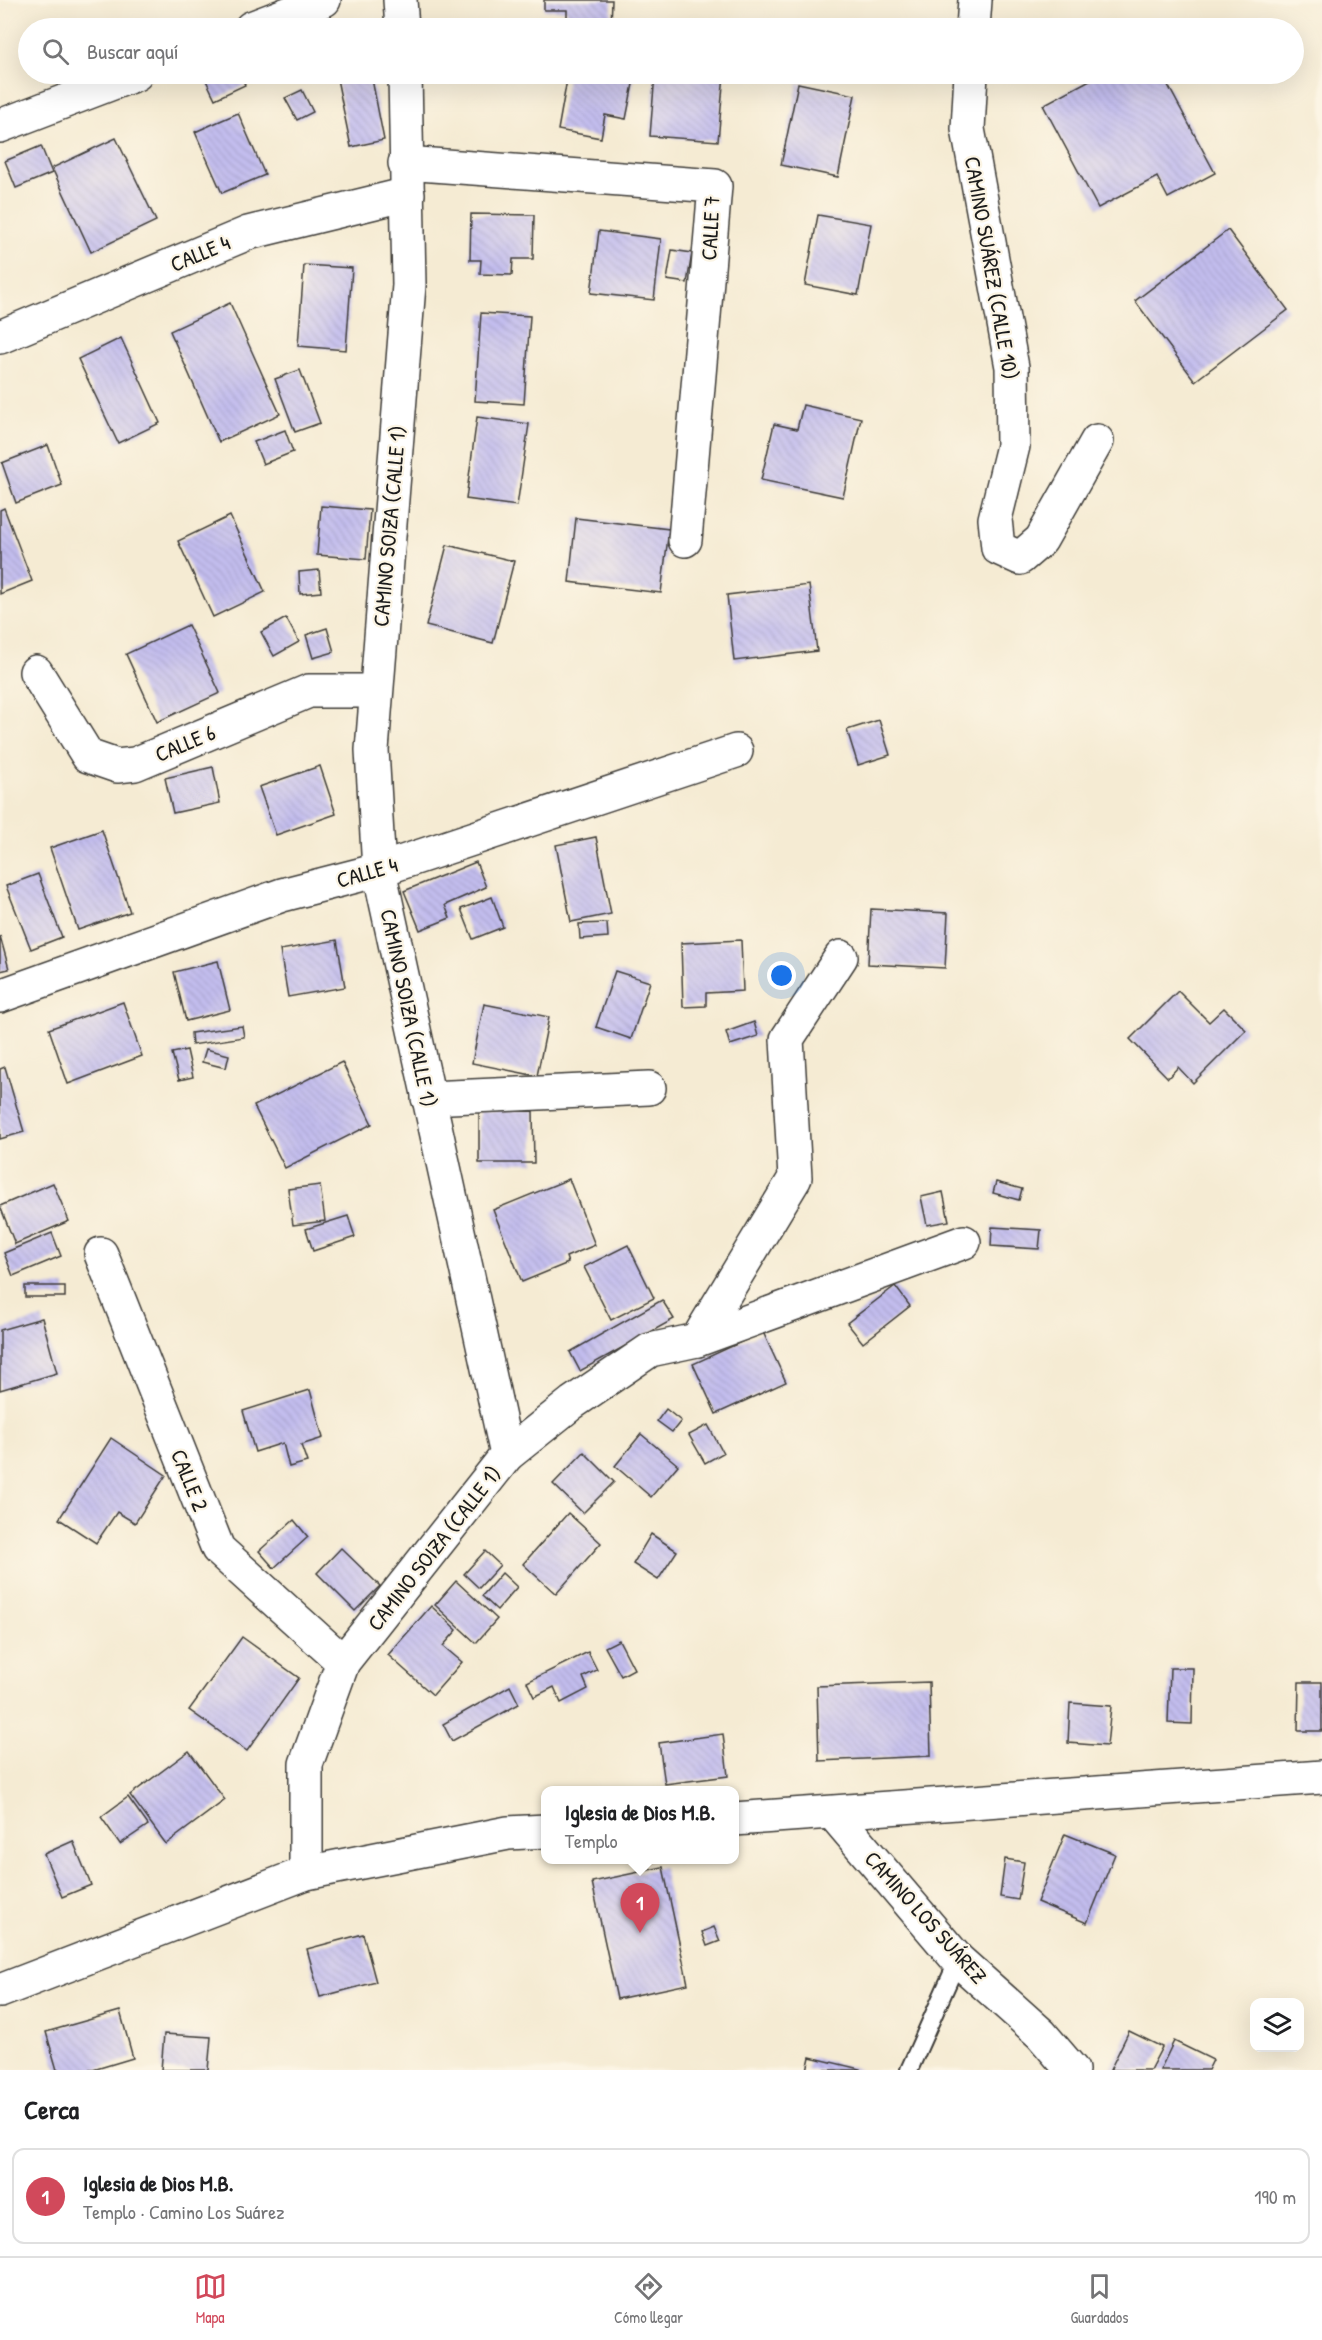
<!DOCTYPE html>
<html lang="es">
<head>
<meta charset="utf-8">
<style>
	:root { --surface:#fff; --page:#f6f6f6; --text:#202124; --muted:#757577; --line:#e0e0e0; --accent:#d1495b }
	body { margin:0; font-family:"Patrick Hand",sans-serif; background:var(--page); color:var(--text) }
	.controls { position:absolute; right:18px; bottom:18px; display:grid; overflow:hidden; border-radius:12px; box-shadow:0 6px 24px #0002 }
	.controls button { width:54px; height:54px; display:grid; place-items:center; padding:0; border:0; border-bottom:2px solid var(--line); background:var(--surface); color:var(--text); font:30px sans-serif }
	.you { position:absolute; left:782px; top:976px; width:21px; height:21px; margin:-15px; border:4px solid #fff; border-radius:50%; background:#1a73e8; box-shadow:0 0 0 9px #1a73e833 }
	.badge { display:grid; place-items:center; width:39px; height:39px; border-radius:50%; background:var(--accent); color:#fff; font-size:20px; font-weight:700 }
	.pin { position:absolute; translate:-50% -50px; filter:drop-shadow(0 2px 3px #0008) }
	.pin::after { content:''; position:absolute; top:32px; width:21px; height:18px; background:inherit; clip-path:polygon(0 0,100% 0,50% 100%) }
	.popup { position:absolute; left:541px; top:1786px; width:198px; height:78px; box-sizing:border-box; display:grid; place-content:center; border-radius:12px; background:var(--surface); filter:drop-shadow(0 2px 4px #0005); font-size:20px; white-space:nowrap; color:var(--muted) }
	.popup b { font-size:22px; color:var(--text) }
	.popup::after { content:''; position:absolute; left:50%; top:100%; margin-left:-12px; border:12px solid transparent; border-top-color:var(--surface) }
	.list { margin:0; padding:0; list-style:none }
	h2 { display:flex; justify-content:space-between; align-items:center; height:78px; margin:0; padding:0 24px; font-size:26px }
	h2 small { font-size:20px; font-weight:400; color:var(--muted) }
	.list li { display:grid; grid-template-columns:39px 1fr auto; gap:18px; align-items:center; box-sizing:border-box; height:96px; margin:0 12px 12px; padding:0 12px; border:2px solid var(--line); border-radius:12px }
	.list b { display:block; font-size:22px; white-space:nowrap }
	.list p { margin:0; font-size:20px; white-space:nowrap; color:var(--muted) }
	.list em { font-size:20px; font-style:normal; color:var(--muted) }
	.icon { flex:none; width:33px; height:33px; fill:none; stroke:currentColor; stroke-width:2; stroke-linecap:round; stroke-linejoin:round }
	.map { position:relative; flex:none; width:1322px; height:2070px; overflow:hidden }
	.search { position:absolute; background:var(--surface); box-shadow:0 6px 24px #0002; left:18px; right:18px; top:18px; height:66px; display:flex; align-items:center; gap:15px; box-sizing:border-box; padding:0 21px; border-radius:33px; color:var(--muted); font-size:22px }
	.sheet { height:186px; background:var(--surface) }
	nav { display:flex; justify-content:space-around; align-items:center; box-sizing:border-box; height:84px; border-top:2px solid var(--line); background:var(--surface); font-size:16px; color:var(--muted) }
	nav a { display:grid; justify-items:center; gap:3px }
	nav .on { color:var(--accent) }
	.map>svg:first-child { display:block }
	.building { fill:url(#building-back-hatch) }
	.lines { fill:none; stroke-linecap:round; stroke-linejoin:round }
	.service-casing { stroke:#3d3b37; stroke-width:20 }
	.minor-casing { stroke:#3d3b37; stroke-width:36 }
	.tertiary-casing { stroke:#3d3b37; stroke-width:36 }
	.service { stroke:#fff; stroke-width:16 }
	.minor { stroke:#fff; stroke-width:33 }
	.tertiary { stroke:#fff; stroke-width:33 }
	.labels { text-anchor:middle; stroke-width:4.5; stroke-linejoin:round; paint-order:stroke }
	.street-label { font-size:22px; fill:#1c1c1c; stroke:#fcf5e5 }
</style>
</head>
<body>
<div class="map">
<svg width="1322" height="2070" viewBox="0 0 1322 2070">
	<defs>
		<pattern id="building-back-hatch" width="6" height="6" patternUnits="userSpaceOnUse" patternTransform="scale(1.5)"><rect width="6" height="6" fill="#c3bdee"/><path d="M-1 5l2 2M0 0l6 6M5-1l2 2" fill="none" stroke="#a7a2cc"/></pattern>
	</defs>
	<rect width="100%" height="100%" fill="#fcf5e5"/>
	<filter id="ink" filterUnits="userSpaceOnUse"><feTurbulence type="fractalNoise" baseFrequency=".0167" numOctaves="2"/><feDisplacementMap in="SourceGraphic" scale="12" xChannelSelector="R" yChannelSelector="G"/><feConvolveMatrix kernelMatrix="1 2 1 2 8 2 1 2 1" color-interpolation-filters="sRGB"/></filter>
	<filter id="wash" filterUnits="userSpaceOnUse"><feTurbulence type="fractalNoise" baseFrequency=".008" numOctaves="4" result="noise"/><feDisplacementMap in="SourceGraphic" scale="24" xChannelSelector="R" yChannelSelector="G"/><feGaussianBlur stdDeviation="1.35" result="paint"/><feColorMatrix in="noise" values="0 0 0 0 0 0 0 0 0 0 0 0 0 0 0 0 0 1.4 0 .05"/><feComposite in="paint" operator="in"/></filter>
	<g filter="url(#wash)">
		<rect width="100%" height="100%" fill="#f5ebd3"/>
		<g id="blocks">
			<!-- building -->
			<g class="building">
				<polygon points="544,0 612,0 611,26 567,25 567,10 544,10"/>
				<polygon points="203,74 240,74 245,85 215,99"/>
				<polygon points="336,74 371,74 384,140 351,147"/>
				<polygon points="568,74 635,74 626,119 605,115 601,138 558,130"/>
				<polygon points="655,74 724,74 718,141 650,136"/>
				<polygon points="1101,74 1162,74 1215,173 1168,198 1157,177 1098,208 1043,105"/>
				<polygon points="798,83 855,95 838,177 781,165"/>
				<polygon points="302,90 313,112 297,120 285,98"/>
				<polygon points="238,113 265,175 222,193 195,132"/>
				<polygon points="116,138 156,221 91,252 52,168"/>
				<polygon points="41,146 52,173 16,188 5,161"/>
				<polygon points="471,214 534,215 533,259 513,259 512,275 480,274 481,260 470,260"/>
				<polygon points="818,215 871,224 858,295 805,285"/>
				<polygon points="1228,230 1288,310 1195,381 1135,301"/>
				<polygon points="599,231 661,239 654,300 591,293"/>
				<polygon points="672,250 692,253 687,283 667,280"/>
				<polygon points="304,265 352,268 346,350 298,346"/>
				<polygon points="230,303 280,414 219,442 170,331"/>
				<polygon points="481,313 530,316 524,404 475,401"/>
				<polygon points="121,338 160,423 118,443 78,359"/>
				<polygon points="300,370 320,423 295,432 275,379"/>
				<polygon points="803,405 861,418 843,497 761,480 774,424 797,429"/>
				<polygon points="477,417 529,424 517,506 466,499"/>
				<polygon points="285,430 293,452 263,464 254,442"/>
				<polygon points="48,445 62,485 16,503 2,463"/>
				<polygon points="321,506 370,510 366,559 317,555"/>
				<polygon points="4,508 32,581 0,594 0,510"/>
				<polygon points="230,516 265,592 213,617 178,541"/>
				<polygon points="576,518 669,529 661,593 569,582"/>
				<polygon points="447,545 514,561 493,643 426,626"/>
				<polygon points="319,570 321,592 300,594 299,572"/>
				<polygon points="809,585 817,651 734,661 727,595"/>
				<polygon points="286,618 299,642 274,656 261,632"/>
				<polygon points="188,625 220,693 157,722 126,654"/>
				<polygon points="327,628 334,652 313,658 306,635"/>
				<polygon points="879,720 890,755 858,765 847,730"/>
				<polygon points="320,766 336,814 276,835 259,787"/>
				<polygon points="213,767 220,803 173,813 165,778"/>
				<polygon points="102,830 130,912 78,930 50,848"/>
				<polygon points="596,837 611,914 571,922 556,845"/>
				<polygon points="476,862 486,887 445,905 450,918 420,930 404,891"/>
				<polygon points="38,874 62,937 31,949 6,886"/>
				<polygon points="492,897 503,927 473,939 461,909"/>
				<polygon points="871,909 948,913 945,968 868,964"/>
				<polygon points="607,923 608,937 580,939 579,924"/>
				<polygon points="0,936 9,969 0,971"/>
				<polygon points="337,940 345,987 288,997 280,950"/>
				<polygon points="741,940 743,991 706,993 706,1006 683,1007 681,943"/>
				<polygon points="218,961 230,1010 186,1021 174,972"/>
				<polygon points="615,971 650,982 631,1039 596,1027"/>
				<polygon points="1178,991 1209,1022 1224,1008 1246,1030 1193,1083 1178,1067 1168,1078 1130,1039"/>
				<polygon points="123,1002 142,1056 68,1084 49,1029"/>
				<polygon points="484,1004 549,1017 537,1076 472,1063"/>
				<polygon points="754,1022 758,1036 730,1045 726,1032"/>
				<polygon points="242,1026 244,1037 192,1045 191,1033"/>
				<polygon points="206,1049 229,1055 226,1068 202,1062"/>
				<polygon points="187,1050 193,1077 179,1080 172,1053"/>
				<polygon points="342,1062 372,1124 285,1168 254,1106"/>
				<polygon points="5,1067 24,1132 0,1139 0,1069"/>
				<polygon points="533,1111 534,1163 479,1163 479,1112"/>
				<polygon points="569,1179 595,1245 566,1257 568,1263 522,1282 493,1210"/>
				<polygon points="996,1182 1022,1189 1019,1200 993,1193"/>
				<polygon points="53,1183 69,1221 15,1244 0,1206"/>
				<polygon points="320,1185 325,1221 293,1225 288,1189"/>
				<polygon points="943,1192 949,1221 927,1225 921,1197"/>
				<polygon points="348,1216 355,1237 313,1251 306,1229"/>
				<polygon points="992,1227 1041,1230 1039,1249 991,1246"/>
				<polygon points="52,1233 61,1256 13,1276 4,1253"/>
				<polygon points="628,1245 654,1298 611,1320 584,1267"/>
				<rect x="25" y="1286" width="40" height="11"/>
				<polygon points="895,1286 910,1306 863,1343 847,1323"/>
				<polygon points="662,1300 674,1319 580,1371 570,1352"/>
				<polygon points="42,1318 57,1373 0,1390 0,1330"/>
				<polygon points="763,1332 786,1382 716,1414 693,1364"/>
				<polygon points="310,1390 323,1438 301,1445 307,1462 289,1467 283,1443 255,1452 243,1411"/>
				<polygon points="666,1409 681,1421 672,1432 657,1421"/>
				<polygon points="708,1425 723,1453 705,1463 689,1435"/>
				<polygon points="641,1434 678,1465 651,1497 615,1466"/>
				<polygon points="111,1438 166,1475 135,1523 117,1512 96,1543 59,1519"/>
				<polygon points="584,1452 614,1482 583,1513 553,1484"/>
				<polygon points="568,1513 601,1543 556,1594 523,1564"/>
				<polygon points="294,1520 308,1537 274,1568 259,1551"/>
				<polygon points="651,1534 677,1551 658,1580 633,1564"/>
				<polygon points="341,1548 380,1586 355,1611 317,1573"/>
				<polygon points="485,1551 500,1565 479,1588 464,1574"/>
				<polygon points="502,1573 517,1587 497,1610 482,1596"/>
				<polygon points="456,1581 497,1619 476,1643 435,1605"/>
				<polygon points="431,1606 457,1630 443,1646 462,1662 433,1695 388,1655"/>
				<polygon points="242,1637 299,1678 247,1751 189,1710"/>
				<polygon points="619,1640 634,1669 621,1676 605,1647"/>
				<polygon points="588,1652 597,1670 583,1677 588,1689 561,1703 554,1687 534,1697 527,1682"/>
				<polygon points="1170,1668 1193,1668 1192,1724 1168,1723"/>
				<polygon points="929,1682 931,1756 819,1761 817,1686"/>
				<polygon points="1299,1682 1322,1682 1322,1731 1298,1731"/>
				<polygon points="510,1686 519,1704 452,1741 443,1724"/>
				<polygon points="1070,1703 1111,1706 1107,1746 1068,1743"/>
				<polygon points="723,1734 728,1776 665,1784 659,1743"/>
				<polygon points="189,1751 225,1800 166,1844 130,1795"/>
				<polygon points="128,1797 148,1825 120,1844 101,1817"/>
				<polygon points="1065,1834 1115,1854 1087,1923 1037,1902"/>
				<polygon points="73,1841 91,1885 62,1897 44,1854"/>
				<polygon points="1005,1859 1024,1862 1018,1900 1000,1897"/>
				<polygon points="663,1867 688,1984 617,1999 592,1882"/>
				<polygon points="714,1927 720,1941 707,1946 702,1932"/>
				<polygon points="363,1934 376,1982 320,1997 307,1949"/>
				<polygon points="120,2011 133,2058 93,2070 57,2070 46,2032"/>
				<polygon points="1129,2031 1162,2047 1150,2070 1110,2070"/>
				<polygon points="164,2034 211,2037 208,2070 161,2070"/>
				<polygon points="1174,2041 1213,2060 1208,2070 1160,2070"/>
				<polygon points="810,2057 860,2069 860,2070 807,2070"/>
			</g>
		</g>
	</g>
	<g filter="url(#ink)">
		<use href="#blocks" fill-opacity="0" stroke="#3d3b37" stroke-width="1.5"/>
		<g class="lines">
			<defs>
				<polyline id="service" points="909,2070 958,1960"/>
				<g id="minor">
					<polyline points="400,0 402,28"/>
					<polyline points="251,28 324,0"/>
					<polyline points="973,28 975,0"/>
					<polyline points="971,74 968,129 1012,367 1013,446 995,519 998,548 1020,558 1041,540 1097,441"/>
					<polyline points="0,126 136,74"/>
					<polyline points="405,163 715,186 685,540"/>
					<polyline points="0,337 248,233 408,194"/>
					<polyline points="36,672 88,756 117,766 135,764 309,691 376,691"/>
					<polyline points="0,996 282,895 379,870 736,751"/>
					<polyline points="428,1098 649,1088"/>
					<polyline points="101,1254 218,1549 343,1662"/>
					<polyline points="697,1340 795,1178 787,1039 841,957"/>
					<polyline points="507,1455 572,1403 650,1350 697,1340 964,1242"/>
					<polyline points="833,1813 958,1960 1041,2034 1072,2070"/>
					<polyline points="306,1873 306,1764 343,1662 507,1455 379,870 372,750 409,285 405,74"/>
				</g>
				<g id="tertiary">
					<polyline points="734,1819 1322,1777"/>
					<polyline points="0,1991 306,1873 508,1833 546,1831"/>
				</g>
			</defs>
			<!-- service casing -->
			<use href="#service" class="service-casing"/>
			<!-- minor casing -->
			<use href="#minor" class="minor-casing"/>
			<!-- tertiary casing -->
			<use href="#tertiary" class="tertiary-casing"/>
			<!-- service -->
			<use href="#service" class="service"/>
			<!-- minor -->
			<use href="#minor" class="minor"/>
			<!-- tertiary -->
			<use href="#tertiary" class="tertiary"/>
		</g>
	</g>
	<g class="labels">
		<!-- street labels -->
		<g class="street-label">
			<text transform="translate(710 228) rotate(-87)" y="8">CALLE 7</text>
			<text transform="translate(200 253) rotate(-23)" y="8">CALLE 4</text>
			<text transform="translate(992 268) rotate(80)" y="8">CAMINO SUÁREZ (CALLE 10)</text>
			<text transform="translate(389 526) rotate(-85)" y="8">CAMINO SOIZA (CALLE 1)</text>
			<text transform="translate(185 743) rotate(-23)" y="8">CALLE 6</text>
			<text transform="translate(367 872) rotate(-16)" y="8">CALLE 4</text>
			<text transform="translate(409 1008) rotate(78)" y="8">CAMINO SOIZA (CALLE 1)</text>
			<text transform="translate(190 1480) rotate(68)" y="8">CALLE 2</text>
			<text transform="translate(434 1548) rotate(-52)" y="8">CAMINO SOIZA (CALLE 1)</text>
			<text transform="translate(926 1917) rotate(48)" y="8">CAMINO LOS SUÁREZ</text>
		</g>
	</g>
</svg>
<div class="controls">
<button><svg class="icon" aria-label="layers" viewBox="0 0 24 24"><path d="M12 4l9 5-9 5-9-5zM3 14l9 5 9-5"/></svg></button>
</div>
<div class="you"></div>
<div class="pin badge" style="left:640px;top:1933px">1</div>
<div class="popup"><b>Iglesia de Dios M.B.</b>Templo</div>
<div class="search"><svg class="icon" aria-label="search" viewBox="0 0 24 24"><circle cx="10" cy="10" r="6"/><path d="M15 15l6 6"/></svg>Buscar aquí</div>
</div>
<section class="sheet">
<h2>Cerca<small></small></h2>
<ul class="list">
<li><span class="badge">1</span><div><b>Iglesia de Dios M.B.</b><p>Templo · Camino Los Suárez</p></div><em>190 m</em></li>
</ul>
</section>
<nav>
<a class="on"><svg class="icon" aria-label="map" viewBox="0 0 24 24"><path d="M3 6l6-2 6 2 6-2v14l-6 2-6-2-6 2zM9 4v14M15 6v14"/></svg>Mapa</a>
<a><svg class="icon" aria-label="directions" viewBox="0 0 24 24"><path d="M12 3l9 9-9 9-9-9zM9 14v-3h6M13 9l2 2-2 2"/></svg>Cómo llegar</a>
<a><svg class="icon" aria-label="saved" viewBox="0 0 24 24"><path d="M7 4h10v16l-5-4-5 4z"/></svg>Guardados</a>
</nav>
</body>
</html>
